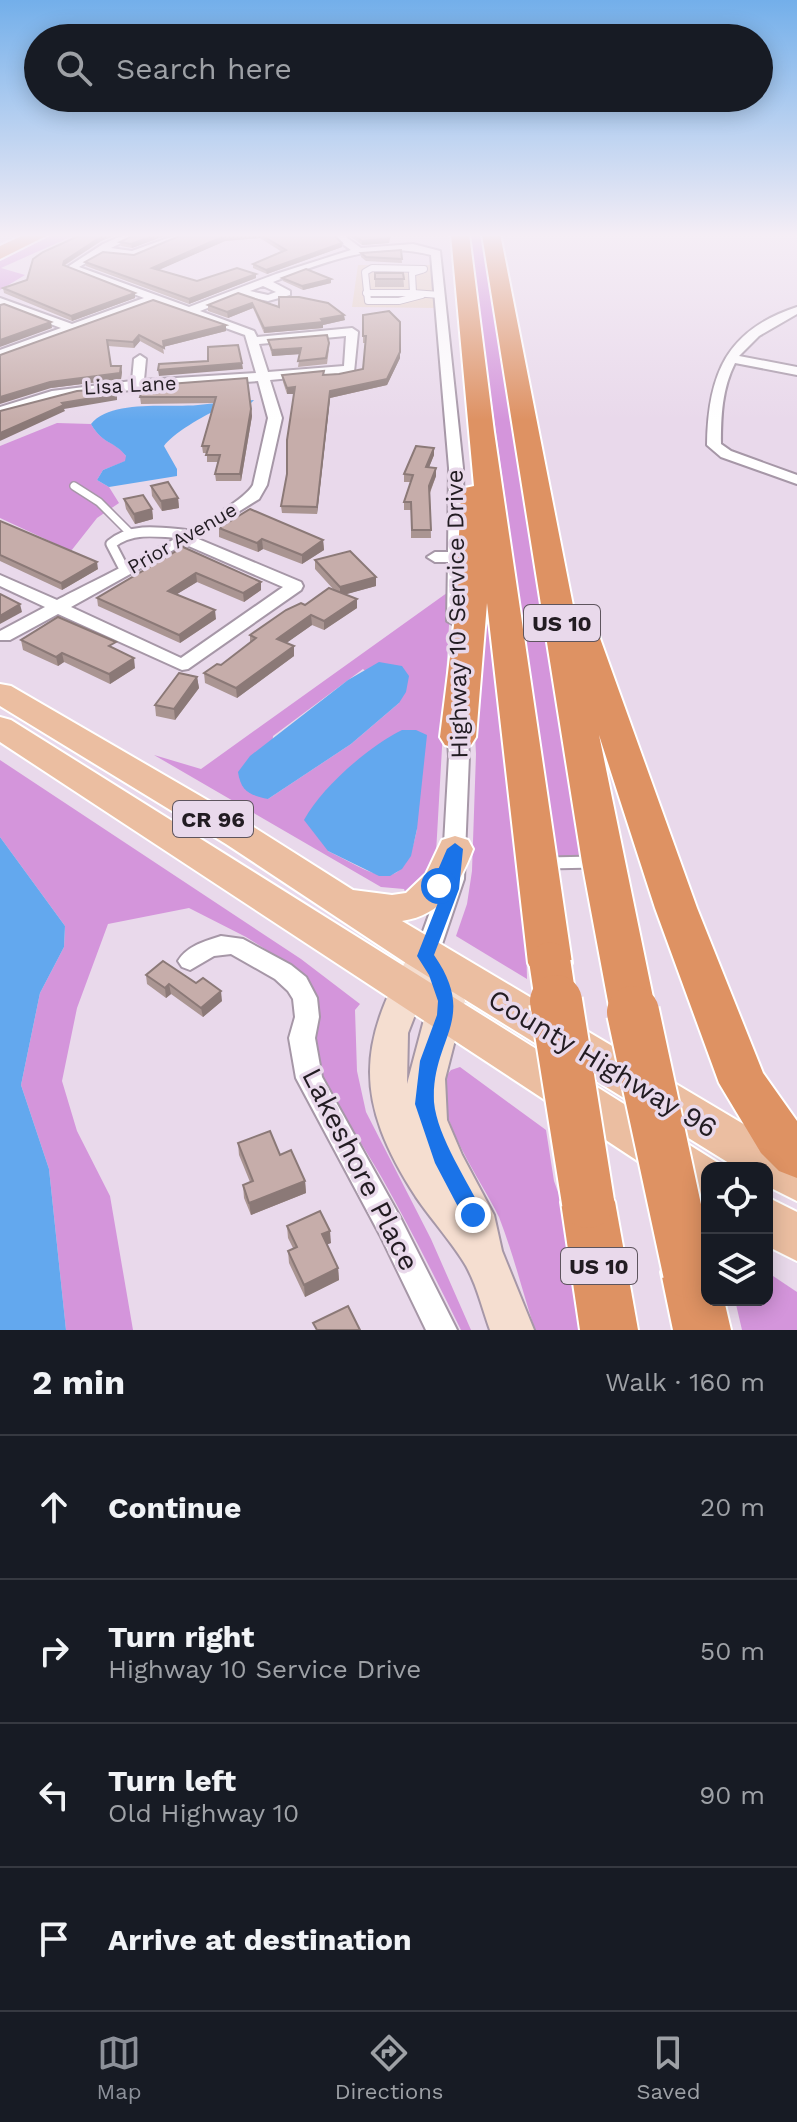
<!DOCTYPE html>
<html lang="en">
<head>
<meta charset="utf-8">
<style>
	:root { --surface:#171b24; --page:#20242c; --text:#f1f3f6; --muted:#9ea1a6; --line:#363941; --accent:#8c9099 }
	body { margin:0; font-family:"Work Sans",sans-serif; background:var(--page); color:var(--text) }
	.controls { position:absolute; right:24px; bottom:24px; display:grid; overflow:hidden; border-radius:16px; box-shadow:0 4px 20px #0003 }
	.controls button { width:72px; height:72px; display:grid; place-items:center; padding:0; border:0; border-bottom:2px solid var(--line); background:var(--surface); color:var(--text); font:40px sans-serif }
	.stop { position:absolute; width:24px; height:24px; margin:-18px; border:6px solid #1a73e8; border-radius:50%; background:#fff }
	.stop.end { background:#1a73e8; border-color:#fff; box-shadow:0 2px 8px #0008 }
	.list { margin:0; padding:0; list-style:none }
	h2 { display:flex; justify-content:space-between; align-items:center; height:104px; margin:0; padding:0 32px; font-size:34px }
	h2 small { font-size:26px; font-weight:400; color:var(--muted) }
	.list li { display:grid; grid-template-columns:52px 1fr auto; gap:24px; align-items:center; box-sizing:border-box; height:144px; padding:0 32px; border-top:2px solid var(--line) }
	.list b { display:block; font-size:30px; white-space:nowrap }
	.list p { margin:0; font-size:26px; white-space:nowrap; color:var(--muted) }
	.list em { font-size:26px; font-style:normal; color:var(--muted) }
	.icon { flex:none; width:44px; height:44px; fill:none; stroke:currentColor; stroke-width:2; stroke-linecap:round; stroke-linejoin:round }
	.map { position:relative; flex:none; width:797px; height:1330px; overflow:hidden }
	.search { position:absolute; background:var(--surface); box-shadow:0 4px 20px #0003; left:24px; right:24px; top:24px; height:88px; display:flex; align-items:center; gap:20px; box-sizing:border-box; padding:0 28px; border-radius:44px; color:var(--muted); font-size:30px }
	.sheet { height:680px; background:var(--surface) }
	nav { display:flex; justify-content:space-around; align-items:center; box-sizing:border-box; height:112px; border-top:2px solid var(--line); background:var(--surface); font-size:22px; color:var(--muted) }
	nav a { display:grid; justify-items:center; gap:4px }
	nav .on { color:var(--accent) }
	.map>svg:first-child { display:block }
	.commercial { fill:#e6d1c4 }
	.green { fill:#d495db; fill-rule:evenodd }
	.water { fill:#63a8ee }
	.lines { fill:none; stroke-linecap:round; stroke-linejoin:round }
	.lane-far3-casing { stroke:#a697a7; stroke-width:8 }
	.lane-far2-casing { stroke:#a697a7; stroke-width:10 }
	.lane-far1-casing { stroke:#a697a7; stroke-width:13 }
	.lane-casing { stroke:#a697a7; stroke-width:15 }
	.street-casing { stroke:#a697a7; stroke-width:4 }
	.secondary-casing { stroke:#a697a7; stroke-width:4 }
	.primary-casing { stroke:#fff; stroke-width:4 }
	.highway-casing { stroke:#fff; stroke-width:4 }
	.lane-far3 { stroke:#fff; stroke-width:6 }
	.lane-far2 { stroke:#fff; stroke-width:7 }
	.lane-far1 { stroke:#fff; stroke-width:9 }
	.lane { stroke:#fff; stroke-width:11 }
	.street { fill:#fff; fill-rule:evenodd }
	.secondary { fill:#f5ded0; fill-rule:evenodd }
	.primary { fill:#ebbea1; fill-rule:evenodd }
	.highway { fill:#de9263; fill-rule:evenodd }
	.highway-bridge-far1-casing { stroke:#fff; stroke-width:45; stroke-linecap:butt }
	.highway-bridge-casing { stroke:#fff; stroke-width:56; stroke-linecap:butt }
	.highway-bridge-far1 { stroke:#de9263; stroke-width:41 }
	.highway-bridge { stroke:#de9263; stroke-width:52 }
	.wall { fill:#aa9592 }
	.shaded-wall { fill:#8b7977 }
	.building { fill:#c6adaa; stroke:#8b7977; stroke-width:2 }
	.route { fill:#1a73e8 }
	.labels { text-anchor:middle; stroke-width:7; stroke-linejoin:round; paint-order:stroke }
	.far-street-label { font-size:20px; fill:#221c22; stroke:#e9d9eb }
	.shield { fill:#e9d9eb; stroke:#5e555e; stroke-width:2 }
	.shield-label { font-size:22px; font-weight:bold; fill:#221c22 }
	.street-label { font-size:24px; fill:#221c22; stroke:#e9d9eb }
	.near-street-label { font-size:28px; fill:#221c22; stroke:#e9d9eb }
</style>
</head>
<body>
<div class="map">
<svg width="797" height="1330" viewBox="0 0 797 1330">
	<rect width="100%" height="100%" fill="#e9d9eb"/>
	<!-- commercial -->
	<polygon class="commercial" points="358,265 432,265 436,308 352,307"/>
	<!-- green -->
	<g class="green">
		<polygon points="50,234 77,234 1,268 25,275 0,290 0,255"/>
		<polygon points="468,234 483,234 581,857 556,857"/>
		<path d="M57,423L91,424C103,445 116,441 126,456V461L103,470L97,480L109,487L119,503L97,518L71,551L0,518V446Z"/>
		<polygon points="486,580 526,938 527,979 456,936 467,904 472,871 476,754 473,697"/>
		<path d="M451,590L436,853L431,875L406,894L404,889L381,887L154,755L201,769ZM363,669L399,703L351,744L268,799L273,736ZM417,829C403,900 375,874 328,851Z"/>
		<path d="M0,760L301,959L360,1004L355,1010L357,1071L366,1112L431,1239L471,1330H461C436,1279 410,1228 382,1178C361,1141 335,1106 319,1066C306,1032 332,996 301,976L303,973L246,937L189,908L108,924L77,1008L62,1081L77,1131L110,1196L133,1330H66L49,1169L21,1085L40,993L64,947L65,926L0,837Z"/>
		<path d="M460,1067L546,1130L554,1181L563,1206L583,1330H535C523,1293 513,1253 499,1217C485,1185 422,1101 451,1070Z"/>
		<polygon points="767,1272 797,1292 797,1330 742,1330 735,1300 767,1300"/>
	</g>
	<!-- water -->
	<g class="water">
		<path d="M254,400C246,410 230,407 218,410C205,414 171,435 164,446L177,469V476L109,487L97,480L103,470L125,461L126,456C115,441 103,445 91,424C111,399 168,408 198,405C217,403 235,401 254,400Z"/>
		<path d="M379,662L402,666L409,676L406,692L399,703L351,744L268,799C250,795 241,792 238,772L250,756L348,680Z"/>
		<path d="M402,730H416L427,735L417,829L411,856L402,869L390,876H379L328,851L304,820C322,787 368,747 402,730Z"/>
		<polygon points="0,837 65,926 64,947 40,993 21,1085 49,1169 66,1330 0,1330"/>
	</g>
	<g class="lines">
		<defs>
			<g id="lane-far3">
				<polyline points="422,270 412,273 413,293 440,295"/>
				<polyline points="366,293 414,293"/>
				<polyline points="422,295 399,301 368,301 365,272 372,268 424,269"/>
			</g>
			<g id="lane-far2">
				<polyline points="74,486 99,502 130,533"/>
				<polyline points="131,533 173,533"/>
			</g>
			<path id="lane-far1" d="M125,571L111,544C134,525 165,533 192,535"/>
			<polyline id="lane" points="548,863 594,862"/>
			<g id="street">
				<path d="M126,234H139L111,248L132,251L179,234H193L133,257L103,253L79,267L189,307L276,274L351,250L337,240L338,234H348L346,237L361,248L413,244L440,251L463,468L465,621L462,625L456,626L447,621L448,562H435L427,557L435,552H448L449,468L431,255C379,240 321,263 273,282L290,291V295L268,301L240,295L200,311L254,331L257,337L352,328L358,332L354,372L270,380L282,418L267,485L259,499L196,538L301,582L303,586L301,590L188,669L182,670L58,614L10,640H0V631L45,607L0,586V575L57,600C93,581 238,512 253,485L268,418L258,381L77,394L0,415V407L52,391L132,381L134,359L140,355L146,359L144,380L256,373L245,335L154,302L0,358V350L61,328L0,305V298L72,324L144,298L66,268L103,244ZM263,286L276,292L268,295L250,291ZM346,336L344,366L268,372L259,344ZM184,544L283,587L181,658L71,607Z"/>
				<path d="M797,307V314L759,336L739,356L797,367V375L735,363C722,389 721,415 721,444L731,451L797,475V484L721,457L707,445C708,375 726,330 797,307Z"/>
				<polygon points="457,721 467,727 469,756 464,879 438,956 434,962 426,965 418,962 414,956 442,879 449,756 447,727"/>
				<path d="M221,936L243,939L291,965L306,977L317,998L319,1017L315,1038L322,1077L400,1217L457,1330H426L380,1235L296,1078L289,1038L295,1017L293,999L288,991L275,979L231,954L214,956L190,970L182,967L178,961C187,946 205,941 221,936Z"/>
			</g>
			<path id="secondary" d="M426,943L438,947L449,964L465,1001L445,1079L447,1120L462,1155L494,1215L502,1251L534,1330H490C482,1308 476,1281 463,1261C449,1239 431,1219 416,1197C354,1101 356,1043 414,947ZM425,989L429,1001L407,1084L408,1033Z"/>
			<g id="primary">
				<path d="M0,684L11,686L252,826L353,890L392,895L406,893L426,874L442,840L455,836L468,840L473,849C459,885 443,915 402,921L797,1156V1201L767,1186V1168H737L406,963L226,844L0,706Z"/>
				<polygon points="0,717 11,720 723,1166 707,1168 707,1202 691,1196 0,742"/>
				<polygon points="767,1197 797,1212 797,1261 767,1246"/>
			</g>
			<g id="highway">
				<polygon points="26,234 50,234 0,259 0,246"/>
				<polygon points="451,234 469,234 494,432 572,963 566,975 550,980 534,975 528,963 487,603 476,737 471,745 458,749 445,745 440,737 455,617 461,494 465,488 474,486"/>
				<polygon points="482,234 500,234 576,621 593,623 597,630 697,908 763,1073 797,1121 797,1178 779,1171 761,1153 719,1083 655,908 599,735 656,1012 649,1025 633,1031 617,1025 610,1012 582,862"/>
				<polygon points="588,1178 607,1185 615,1202 638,1330 580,1330 561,1202 569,1185"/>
				<polygon points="689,1245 707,1252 707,1300 724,1300 731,1330 673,1330 661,1272 669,1253"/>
			</g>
		</defs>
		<!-- lane-far3 casing -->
		<use href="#lane-far3" class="lane-far3-casing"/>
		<!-- lane-far2 casing -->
		<use href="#lane-far2" class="lane-far2-casing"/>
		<!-- lane-far1 casing -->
		<use href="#lane-far1" class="lane-far1-casing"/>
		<!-- lane casing -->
		<use href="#lane" class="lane-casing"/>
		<!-- street casing -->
		<use href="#street" class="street-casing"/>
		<!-- secondary casing -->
		<use href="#secondary" class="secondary-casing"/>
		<!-- primary casing -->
		<use href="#primary" class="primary-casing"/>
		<!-- highway casing -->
		<use href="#highway" class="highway-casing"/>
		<!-- lane-far3 -->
		<use href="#lane-far3" class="lane-far3"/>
		<!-- lane-far2 -->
		<use href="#lane-far2" class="lane-far2"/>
		<!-- lane-far1 -->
		<use href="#lane-far1" class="lane-far1"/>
		<!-- lane -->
		<use href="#lane" class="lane"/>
		<!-- street -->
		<use href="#street" class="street"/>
		<!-- secondary -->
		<use href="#secondary" class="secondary"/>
		<!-- primary -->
		<use href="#primary" class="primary"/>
		<!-- highway -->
		<use href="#highway" class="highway"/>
		<defs>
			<polyline id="highway-bridge-far1" points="550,963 556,1003"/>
			<g id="highway-bridge">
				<polyline points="556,1001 588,1202"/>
				<polyline points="633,1012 689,1272"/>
			</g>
		</defs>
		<!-- highway-bridge-far1 casing -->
		<use href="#highway-bridge-far1" class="highway-bridge-far1-casing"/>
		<!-- highway-bridge casing -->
		<use href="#highway-bridge" class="highway-bridge-casing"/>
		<!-- highway-bridge-far1 -->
		<use href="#highway-bridge-far1" class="highway-bridge-far1"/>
		<!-- highway-bridge -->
		<use href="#highway-bridge" class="highway-bridge"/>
	</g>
	<!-- wall -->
	<g class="wall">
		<polygon points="83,234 119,234 101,241 64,266 135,298 72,321 4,293 3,288 27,280"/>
		<polygon points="136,234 170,234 132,248 121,246 120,242"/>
		<polygon points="184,234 337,234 335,237 342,247 267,274 253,268 253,264 282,252 260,238 225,241 158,270 197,281 256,278 189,304 86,266 85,262 134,255"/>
		<polygon points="350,234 391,234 389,243 362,245 350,236"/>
		<polygon points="401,250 402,263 366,261 361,257 361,253"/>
		<polygon points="375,273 403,273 404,287 375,287"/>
		<polygon points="282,278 331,283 303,290 283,281"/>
		<polygon points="238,293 279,307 345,320 323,325 323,328 264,333 253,308 228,318 208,311 208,305"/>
		<polygon points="153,300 226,331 163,347 164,354 140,341 134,348 108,346 111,366 122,372 121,379 51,388"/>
		<polygon points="363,315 400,358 387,385 330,398 317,514 282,513 281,506 287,474 294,394 287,394 283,382 282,375 339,374 363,369 366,343 363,343"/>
		<polygon points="268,340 329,349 327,364 298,367 300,354 272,356"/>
		<polygon points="247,378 252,416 241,481 216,481 215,474 218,462 207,462 207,453 203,453 202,446 214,403 141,404 140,397"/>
		<polygon points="434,448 434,455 429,467 436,468 436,476 430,493 431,538 411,538 411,510 404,510 404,502 411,482 404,482 404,474"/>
		<polygon points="151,486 178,498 179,508 162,511 152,496"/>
		<polygon points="124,499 152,509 153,519 135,524 126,509"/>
		<polygon points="0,521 98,569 62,590 0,561"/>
		<polygon points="219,528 323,540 324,550 302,564 263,549 258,552 219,537"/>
		<polygon points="183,547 261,582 261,590 244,602 197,582 177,594 216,619 180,643 98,606 97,598"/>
		<polygon points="315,560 376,577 376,586 346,594 357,608 324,630 312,625 286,643 294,646 294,656 237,698 205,683 204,673 221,665 250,643 250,635 334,590 315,569"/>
		<polygon points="21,640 117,650 135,668 110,684 64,662 58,666 23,650"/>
		<polygon points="197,677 199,688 175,720 156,716 155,705"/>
		<polygon points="146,975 222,1001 203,1017 171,994 166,998 147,984"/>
		<polygon points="238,1143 280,1155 305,1181 306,1193 251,1215 244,1198 243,1185 250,1182 239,1155"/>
		<polygon points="287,1226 331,1243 327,1244 338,1268 339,1280 305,1297 289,1263 288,1251 293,1248 288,1238"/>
	</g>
	<!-- shaded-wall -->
	<g class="shaded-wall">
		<polygon points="108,234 119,234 101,241 64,265 63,265 64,261 101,237"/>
		<polygon points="158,234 170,234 132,248 131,244"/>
		<polygon points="260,234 260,238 225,241 152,273 152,268 224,236"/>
		<polygon points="391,234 389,243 362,245 362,241"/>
		<polygon points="342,243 342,247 267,274 266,270"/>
		<polygon points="256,274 256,278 189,304 189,299"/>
		<polygon points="331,279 331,283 303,290 302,286"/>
		<polygon points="135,293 135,298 72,321 71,316"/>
		<polygon points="252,303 253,308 228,318 227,312"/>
		<polygon points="344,315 345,320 323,325 323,328 264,333 264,328 321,319"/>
		<polygon points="51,322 52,328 0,347 0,340"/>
		<polygon points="226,325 226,331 163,347 163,341"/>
		<polygon points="139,335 140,341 134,348 133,342"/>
		<polygon points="301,348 301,354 272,356 272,350"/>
		<polygon points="400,352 400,358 387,385 330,398 317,514 317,507 330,391"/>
		<polygon points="242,363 243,369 159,376 158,370"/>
		<polygon points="121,366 122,372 121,379 51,388 0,404 0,397 50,382"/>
		<polygon points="295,387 295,394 287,394 287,388"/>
		<polygon points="117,388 117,400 64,409 65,411 0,441 0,433 62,403"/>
		<polygon points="251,409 252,416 241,481 240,474"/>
		<polygon points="434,448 434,455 426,475 426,467"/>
		<polygon points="436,468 436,476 429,494 429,486"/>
		<polygon points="178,498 179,508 162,511 161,501"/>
		<polygon points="152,509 153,519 135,524 134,514"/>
		<polygon points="262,539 263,549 258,552 257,543"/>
		<polygon points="323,540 324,550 302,564 302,555"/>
		<polygon points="97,562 98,569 62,590 61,583"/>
		<polygon points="196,573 197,582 169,599 168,591"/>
		<polygon points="376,577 376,586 340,596 340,587"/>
		<polygon points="261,582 261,590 244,602 243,593"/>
		<polygon points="357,599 357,608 324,630 324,621"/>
		<polygon points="20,604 22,612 0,624 0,616"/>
		<polygon points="215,610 216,619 180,643 179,635"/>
		<polygon points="311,615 312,625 278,649 277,639"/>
		<polygon points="294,646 294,656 237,698 236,688"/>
		<polygon points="62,653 64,662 58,666 56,657"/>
		<polygon points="134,658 135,668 110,684 109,674"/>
		<polygon points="197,677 199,688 175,720 174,709"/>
		<polygon points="169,984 171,994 166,998 165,988"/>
		<polygon points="221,991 222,1001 203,1017 201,1008"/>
		<polygon points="305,1181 306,1193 251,1215 249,1203"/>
		<polygon points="330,1231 331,1243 323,1246 322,1234"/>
		<polygon points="338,1268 339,1280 305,1297 304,1285"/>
	</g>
	<!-- building -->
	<g class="building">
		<polygon points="83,234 108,234 101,237 64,261 63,265 135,293 71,316 3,288 27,280 33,259 43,252"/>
		<polygon points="136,234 158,234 131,244 120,242"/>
		<polygon points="184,234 252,234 224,236 152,268 197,281 237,268 256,274 189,299 85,262 103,252 134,255"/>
		<polygon points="260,234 334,234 334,235 342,243 266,270 253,264 286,250"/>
		<polygon points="353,234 390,234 389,238 362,241"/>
		<polygon points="401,250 402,259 366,257 361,253"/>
		<polygon points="306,269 331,279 302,286 282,278"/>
		<polygon points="375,273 403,273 404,279 375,279"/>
		<polygon points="238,293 279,307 279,297 299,297 328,303 344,315 321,319 323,322 264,328 252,303 227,312 208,305"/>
		<polygon points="153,300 226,325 163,341 164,348 139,335 133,342 107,340 111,366 121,366 120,373 50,382 0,397 0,355"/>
		<polygon points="4,304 51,322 0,340 0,305"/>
		<polygon points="389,311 400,322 400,352 387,379 330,391 317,507 281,506 287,474 287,440 295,387 287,388 282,375 324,371 323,375 339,374 363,369 366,336 363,336 363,315"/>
		<polygon points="327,335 329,343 326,358 298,361 301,348 272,350 268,340"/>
		<polygon points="238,345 242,363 158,370 159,364 208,361 208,347"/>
		<polygon points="247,378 251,409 240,474 215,474 220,455 206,455 209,446 202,446 216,397 140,397 143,386"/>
		<polygon points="117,388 116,394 62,403 64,405 0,433 0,411 77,391"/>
		<polygon points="416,446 434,448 426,467 436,468 429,486 431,530 412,530 411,502 404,502 413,475 404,474"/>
		<polygon points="168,482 178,498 161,501 151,486"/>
		<polygon points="143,495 152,509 134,514 124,499"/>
		<polygon points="250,509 323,540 302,555 262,539 257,543 219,528"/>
		<polygon points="0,521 97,562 61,583 0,555"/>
		<polygon points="183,547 261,582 243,593 196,573 168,591 215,610 179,635 97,598"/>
		<polygon points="350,551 376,577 340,587 315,560"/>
		<polygon points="329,588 357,599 324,621 311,615 277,639 294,646 236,688 204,673 217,664 221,665 256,638 250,635 286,610 301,603 305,605"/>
		<polygon points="0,594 20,604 0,616"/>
		<polygon points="58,617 116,642 109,646 134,658 109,674 62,653 56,657 21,640"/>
		<polygon points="179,673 197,677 174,709 155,705"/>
		<polygon points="163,961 196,983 203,978 221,991 201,1008 169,984 165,988 146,975"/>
		<polygon points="270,1131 280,1155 291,1150 305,1181 249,1203 243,1185 253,1181 238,1143"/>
		<polygon points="320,1211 330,1231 322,1234 338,1268 304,1285 288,1251 297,1247 287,1226"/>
		<polygon points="348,1306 360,1330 317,1330 313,1323"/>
	</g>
	<!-- sky -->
	<linearGradient id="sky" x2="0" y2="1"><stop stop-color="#73afea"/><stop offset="0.56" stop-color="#f5eef6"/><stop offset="1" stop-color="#f5eef6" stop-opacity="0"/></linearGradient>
	<rect width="797" height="420" fill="url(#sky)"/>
	<!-- route -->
	<path class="route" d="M455,843L463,849L459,889L434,955C479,1020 431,1038 434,1102C437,1137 469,1183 484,1215L481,1222L473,1225L466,1222L435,1163L415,1104L420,1061L437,1015L438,1001L429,975L417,956L443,890H433L431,886L447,849Z"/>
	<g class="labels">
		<!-- far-street labels -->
		<g class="far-street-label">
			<text transform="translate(130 385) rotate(-3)" y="7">Lisa Lane</text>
			<text transform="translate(182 538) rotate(-30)" y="7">Prior Avenue</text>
		</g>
		<!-- shield labels -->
		<g class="shield">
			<rect x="524" y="605" width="76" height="36" rx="6"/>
			<rect x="173" y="801" width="80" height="36" rx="6"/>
			<rect x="561" y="1248" width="76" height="36" rx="6"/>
		</g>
		<g class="shield-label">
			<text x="562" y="631">US 10</text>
			<text x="213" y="827">CR 96</text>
			<text x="599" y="1274">US 10</text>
		</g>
		<!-- street labels -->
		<g class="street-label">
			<text transform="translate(457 614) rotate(-91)" y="8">Highway 10 Service Drive</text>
		</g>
		<!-- near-street labels -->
		<g class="near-street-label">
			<text transform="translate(603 1063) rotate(31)" y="10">County Highway 96</text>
			<text transform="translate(361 1169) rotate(63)" y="10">Lakeshore Place</text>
		</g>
	</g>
</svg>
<div class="controls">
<button><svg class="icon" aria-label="locate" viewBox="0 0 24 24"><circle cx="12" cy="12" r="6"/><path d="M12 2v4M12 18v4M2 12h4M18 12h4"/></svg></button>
<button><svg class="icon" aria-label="layers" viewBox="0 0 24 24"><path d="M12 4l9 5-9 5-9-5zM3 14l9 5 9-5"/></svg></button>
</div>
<div class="stop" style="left:439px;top:886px"></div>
<div class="stop end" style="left:473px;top:1215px"></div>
<div class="search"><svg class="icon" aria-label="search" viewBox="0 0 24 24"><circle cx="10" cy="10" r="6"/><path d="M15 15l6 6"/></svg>Search here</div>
</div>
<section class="sheet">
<h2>2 min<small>Walk · 160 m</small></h2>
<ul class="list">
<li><svg class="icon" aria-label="ahead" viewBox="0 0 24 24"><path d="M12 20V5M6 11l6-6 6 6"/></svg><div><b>Continue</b></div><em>20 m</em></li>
<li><svg class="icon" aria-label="right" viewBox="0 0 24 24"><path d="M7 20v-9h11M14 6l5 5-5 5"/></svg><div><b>Turn right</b><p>Highway 10 Service Drive</p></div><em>50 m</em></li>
<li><svg class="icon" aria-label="left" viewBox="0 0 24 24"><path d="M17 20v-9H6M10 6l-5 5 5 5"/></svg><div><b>Turn left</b><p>Old Highway 10</p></div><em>90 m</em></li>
<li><svg class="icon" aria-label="arrive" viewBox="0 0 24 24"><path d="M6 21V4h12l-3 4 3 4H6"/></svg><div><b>Arrive at destination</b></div></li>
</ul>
</section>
<nav>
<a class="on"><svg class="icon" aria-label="map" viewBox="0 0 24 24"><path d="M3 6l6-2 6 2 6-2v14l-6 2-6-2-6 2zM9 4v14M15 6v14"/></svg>Map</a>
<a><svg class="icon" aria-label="directions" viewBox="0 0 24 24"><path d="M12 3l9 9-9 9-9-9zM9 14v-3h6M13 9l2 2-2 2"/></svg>Directions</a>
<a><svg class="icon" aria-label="saved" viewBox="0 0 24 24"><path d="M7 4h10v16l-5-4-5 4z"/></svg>Saved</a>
</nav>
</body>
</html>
